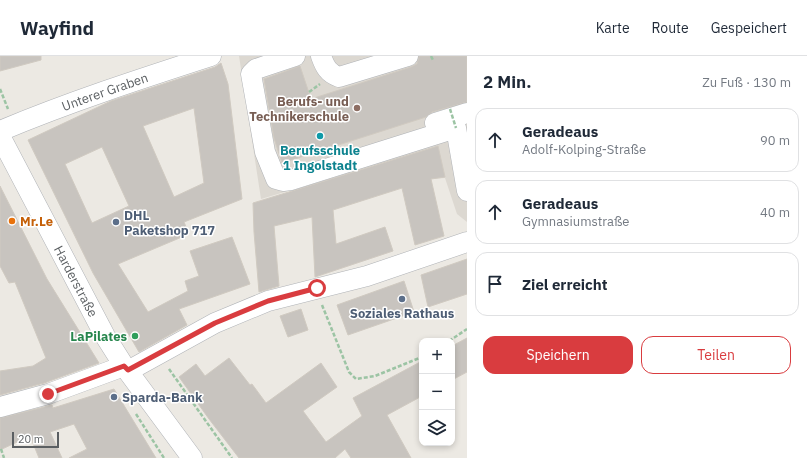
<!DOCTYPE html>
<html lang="de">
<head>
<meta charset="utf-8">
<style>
	:root { --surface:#fff; --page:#f6f6f7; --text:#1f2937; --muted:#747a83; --line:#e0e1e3; --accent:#d93c3f }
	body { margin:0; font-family:"IBM Plex Sans",sans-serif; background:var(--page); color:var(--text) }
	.controls { position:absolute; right:12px; bottom:12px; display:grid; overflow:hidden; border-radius:8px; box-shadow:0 2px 6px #0003 }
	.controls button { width:36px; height:36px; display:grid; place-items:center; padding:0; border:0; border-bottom:1px solid var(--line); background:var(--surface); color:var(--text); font:20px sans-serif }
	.scale { position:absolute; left:12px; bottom:10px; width:47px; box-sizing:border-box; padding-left:4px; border:2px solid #5b5f62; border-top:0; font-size:11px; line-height:14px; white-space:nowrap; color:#5b5f62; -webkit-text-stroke:3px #fff; paint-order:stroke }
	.stop { position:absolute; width:12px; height:12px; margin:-9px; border:3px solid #d93c3f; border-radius:50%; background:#fff }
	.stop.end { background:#d93c3f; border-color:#fff; box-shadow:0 1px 4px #0008 }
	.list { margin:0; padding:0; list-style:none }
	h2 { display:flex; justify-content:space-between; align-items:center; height:52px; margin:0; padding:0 16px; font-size:17px }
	h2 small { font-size:13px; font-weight:400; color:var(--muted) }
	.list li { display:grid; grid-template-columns:26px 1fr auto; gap:12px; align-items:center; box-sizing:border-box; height:64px; margin:0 8px 8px; padding:0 8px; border:1px solid var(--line); border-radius:12px }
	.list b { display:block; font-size:15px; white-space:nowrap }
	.list p { margin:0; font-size:13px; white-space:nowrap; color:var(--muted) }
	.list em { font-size:13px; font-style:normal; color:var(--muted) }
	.actions { display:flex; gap:8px; padding:12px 16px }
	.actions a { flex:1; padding:9px 0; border:1px solid var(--accent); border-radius:12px; text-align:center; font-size:14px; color:var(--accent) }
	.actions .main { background:var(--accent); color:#fff }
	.icon { flex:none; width:22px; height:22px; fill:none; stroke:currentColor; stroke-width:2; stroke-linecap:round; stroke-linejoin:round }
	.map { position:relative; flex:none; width:467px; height:402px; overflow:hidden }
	header { display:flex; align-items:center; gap:24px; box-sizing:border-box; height:56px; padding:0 20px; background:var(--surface); border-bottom:1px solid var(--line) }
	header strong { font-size:19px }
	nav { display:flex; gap:22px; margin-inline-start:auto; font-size:14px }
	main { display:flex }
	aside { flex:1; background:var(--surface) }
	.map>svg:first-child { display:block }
	.education { fill:#dcd8d1 }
	.building { fill:#c8c4bf; stroke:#d0cac1; fill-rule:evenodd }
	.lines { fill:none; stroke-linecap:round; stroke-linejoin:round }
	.minor-casing { stroke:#b0b3b7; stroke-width:21 }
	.path { stroke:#9cc4a4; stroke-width:2.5; stroke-dasharray:4 2; stroke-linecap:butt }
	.minor { stroke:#fff; stroke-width:20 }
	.path-bridge { stroke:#9cc4a4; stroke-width:2.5; stroke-dasharray:4 2; stroke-linecap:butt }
	.route { stroke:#d93c3f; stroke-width:5 }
	.education-dot { fill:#8d6e63; stroke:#fff; stroke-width:1.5 }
	.culture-dot { fill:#0f9aa8; stroke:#fff; stroke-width:1.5 }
	.food-dot { fill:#e8710a; stroke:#fff; stroke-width:1.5 }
	.service-dot { fill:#5c6f8a; stroke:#fff; stroke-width:1.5 }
	.leisure-dot { fill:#2e9e5b; stroke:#fff; stroke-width:1.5 }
	.labels { text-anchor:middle; stroke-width:3; stroke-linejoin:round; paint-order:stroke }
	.street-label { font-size:13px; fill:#5b5f62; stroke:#fff }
	.education-label { font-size:13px; font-weight:bold; fill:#785e54; stroke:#fff; text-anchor:end }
	.culture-label { font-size:13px; font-weight:bold; fill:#0d838f; stroke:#fff }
	.service-label { font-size:13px; font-weight:bold; fill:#4e5e75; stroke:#fff; text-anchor:start }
	.food-label { font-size:13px; font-weight:bold; fill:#c56008; stroke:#fff; text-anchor:start }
	.leisure-label { font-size:13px; font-weight:bold; fill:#27864d; stroke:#fff; text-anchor:end }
</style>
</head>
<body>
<header>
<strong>Wayfind</strong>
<nav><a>Karte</a><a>Route</a><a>Gespeichert</a></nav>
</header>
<main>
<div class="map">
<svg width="467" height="402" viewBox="0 0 467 402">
	<rect width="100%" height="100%" fill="#ece9e3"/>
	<!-- education -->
	<polygon class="education" points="239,0 467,0 467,166 457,158 445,122 431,123 396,103 261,143"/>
	<!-- building -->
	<g class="building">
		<polygon points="0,0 41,0 41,4 0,15"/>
		<polygon points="419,0 467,0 467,46 432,56 426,61 282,107 274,82 264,23 300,10 311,43 411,11 417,8"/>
		<path d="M221,7L228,28L242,143L184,166L189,178L118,208L148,256L188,235L185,225L199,220L190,195L232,181L250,228L179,253L187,269L139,296L93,217L28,84L111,45L215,11ZM194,52L204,127L174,141L143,70ZM102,91L129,150L92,167L65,108Z"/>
		<polygon points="438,90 445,121 431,123 444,180 415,189 402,132 333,154 336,188 385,171 393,195 315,221 312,161 274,170 279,230 259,236 254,176 253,147"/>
		<polygon points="0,130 47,223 99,307 44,327 0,339 0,315 33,310 46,302 15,226 9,227 0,210"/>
		<polygon points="467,203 467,238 428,251 421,219"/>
		<polygon points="404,225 414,256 348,279 337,249"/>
		<polygon points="301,253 308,274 288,281 280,260"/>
		<polygon points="467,282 467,316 452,324 452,290"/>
		<polygon points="229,302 250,329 252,328 266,347 321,307 337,331 303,355 326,386 362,360 353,342 422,305 422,340 387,359 411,402 351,402 345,393 335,402 239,402 209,363 179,321 196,308 205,320"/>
		<polygon points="114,333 156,402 69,402 87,393 74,368 50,376 62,402 39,402 30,380 0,394 0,362 52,349 53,352"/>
	</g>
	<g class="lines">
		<defs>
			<g id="minor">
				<polyline points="295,0 256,13 251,18 265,96 276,123 283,125 291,124 456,72 467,135"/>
				<path d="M321,0C325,11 328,17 339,21L408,0"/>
				<polyline points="435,67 467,57"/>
				<path id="s1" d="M0,75C69,46 140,23 211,0"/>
				<path id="s2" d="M0,80L105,280L124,310L192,402"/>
				<polyline points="128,315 215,267 268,245 367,220 467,186"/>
				<polyline points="0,351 48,338 124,310"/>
			</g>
		</defs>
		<!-- minor casing -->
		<use href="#minor" class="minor-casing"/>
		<!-- path -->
		<g class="path">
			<polyline points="431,0 433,4"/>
			<polyline points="0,33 8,53"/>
			<polyline points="309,36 320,28"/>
			<polyline points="322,249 349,316 356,323 375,320 422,301"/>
			<polyline points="449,285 467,273"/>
			<polyline points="169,313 232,402"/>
			<polyline points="136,358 164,402"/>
			<polyline points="1,393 4,402"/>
		</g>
		<!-- minor -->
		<use href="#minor" class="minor"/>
		<!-- path-bridge -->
		<polyline class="path-bridge" points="450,53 456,72"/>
	</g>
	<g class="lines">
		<!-- route -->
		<polyline class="route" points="48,338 124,310 128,314 215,267 268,245 317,232"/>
	</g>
	<!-- markers -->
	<circle class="education-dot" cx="357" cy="52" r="4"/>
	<circle class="culture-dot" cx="320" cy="80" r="4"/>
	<circle class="food-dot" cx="12" cy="165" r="4"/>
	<g class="service-dot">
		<circle cx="116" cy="166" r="4"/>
		<circle cx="402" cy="243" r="4"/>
		<circle cx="114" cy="341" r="4"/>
	</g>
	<circle class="leisure-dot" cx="135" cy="280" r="4"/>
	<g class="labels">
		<!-- street labels -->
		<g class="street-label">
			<text dy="5" stroke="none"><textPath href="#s1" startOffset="112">Unterer Graben</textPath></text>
			<text dy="5" stroke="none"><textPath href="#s2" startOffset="164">Harderstraße</textPath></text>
		</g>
		<!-- education labels -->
		<g class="education-label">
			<text x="349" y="50">Berufs- und<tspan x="349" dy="15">Technikerschule</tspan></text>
		</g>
		<!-- culture labels -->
		<g class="culture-label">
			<text x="320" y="99">Berufsschule<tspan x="320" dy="15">1 Ingolstadt</tspan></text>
		</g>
		<!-- service labels -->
		<g class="service-label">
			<text x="124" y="164">DHL<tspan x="124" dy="15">Paketshop 717</tspan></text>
			<text x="402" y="262" text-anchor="middle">Soziales Rathaus</text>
			<text x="122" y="346">Sparda-Bank</text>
		</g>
		<!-- food labels -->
		<g class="food-label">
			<text x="20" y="170">Mr.Le</text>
		</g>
		<!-- leisure labels -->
		<g class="leisure-label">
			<text x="127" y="285">LaPilates</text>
		</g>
	</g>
</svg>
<div class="controls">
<button>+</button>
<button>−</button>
<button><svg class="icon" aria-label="layers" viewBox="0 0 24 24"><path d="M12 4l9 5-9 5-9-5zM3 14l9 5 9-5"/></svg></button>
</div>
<div class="scale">20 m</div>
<div class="stop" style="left:317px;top:232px"></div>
<div class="stop end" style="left:48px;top:338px"></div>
</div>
<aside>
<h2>2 Min.<small>Zu Fuß · 130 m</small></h2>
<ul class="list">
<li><svg class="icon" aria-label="ahead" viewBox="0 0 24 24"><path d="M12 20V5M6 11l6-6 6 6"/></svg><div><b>Geradeaus</b><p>Adolf-Kolping-Straße</p></div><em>90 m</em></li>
<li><svg class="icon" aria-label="ahead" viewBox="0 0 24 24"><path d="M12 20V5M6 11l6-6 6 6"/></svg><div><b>Geradeaus</b><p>Gymnasiumstraße</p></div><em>40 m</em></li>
<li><svg class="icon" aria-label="arrive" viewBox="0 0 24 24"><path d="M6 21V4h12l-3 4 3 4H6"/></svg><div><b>Ziel erreicht</b></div></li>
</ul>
<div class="actions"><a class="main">Speichern</a><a>Teilen</a></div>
</aside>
</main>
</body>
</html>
